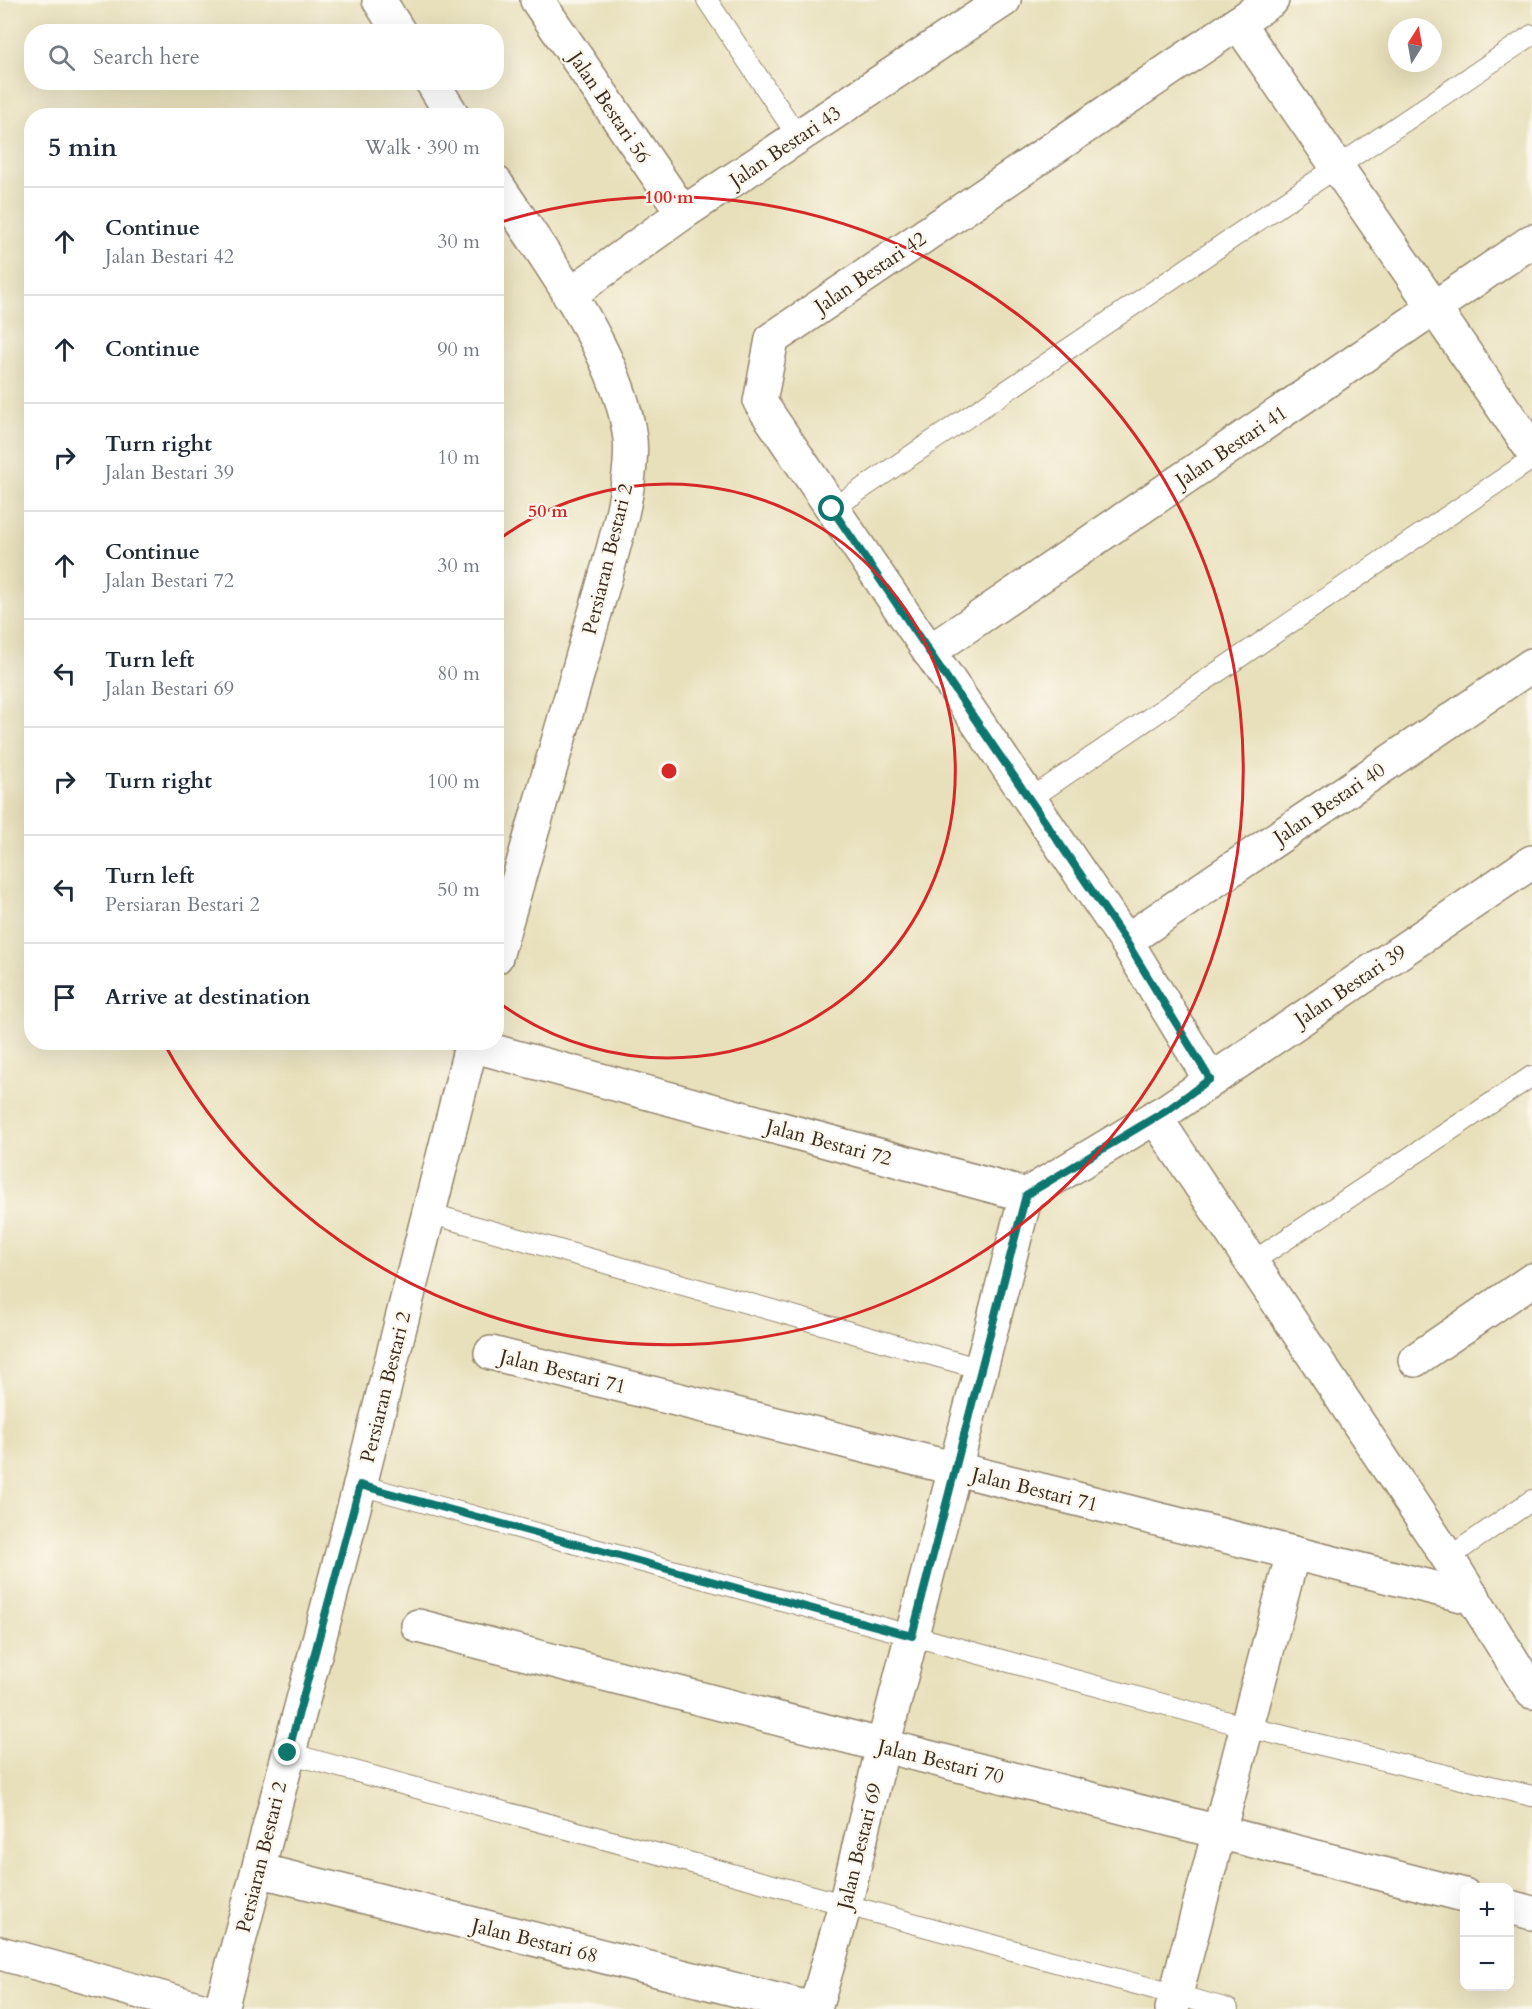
<!DOCTYPE html>
<html lang="en">
<head>
<meta charset="utf-8">
<style>
	:root { --surface:#fff; --page:#f6f6f7; --text:#1f2937; --muted:#747a83; --line:#e0e1e3 }
	body { margin:0; font-family:Cardo,serif; background:var(--page); color:var(--text) }
	.controls { position:absolute; right:18px; bottom:18px; display:grid; overflow:hidden; border-radius:12px; box-shadow:0 6px 24px #0002 }
	.controls button { width:54px; height:54px; display:grid; place-items:center; padding:0; border:0; border-bottom:2px solid var(--line); background:var(--surface); color:var(--text); font:30px sans-serif }
	.compass { position:absolute; left:1388px; top:18px; width:54px; height:54px; border-radius:50%; background:var(--surface); box-shadow:0 6px 24px #0002; rotate:11deg }
	.stop { position:absolute; width:18px; height:18px; margin:-14px; border:4px solid #0f766e; border-radius:50%; background:#fff }
	.stop.end { background:#0f766e; border-color:#fff; box-shadow:0 2px 6px #0008 }
	.list { margin:0; padding:0; list-style:none }
	h2 { display:flex; justify-content:space-between; align-items:center; height:78px; margin:0; padding:0 24px; font-size:26px }
	h2 small { font-size:20px; font-weight:400; color:var(--muted) }
	.list li { display:grid; grid-template-columns:39px 1fr auto; gap:18px; align-items:center; box-sizing:border-box; height:108px; padding:0 24px; border-top:2px solid var(--line) }
	.list b { display:block; font-size:22px; white-space:nowrap }
	.list p { margin:0; font-size:20px; white-space:nowrap; color:var(--muted) }
	.list em { font-size:20px; font-style:normal; color:var(--muted) }
	.icon { flex:none; width:33px; height:33px; fill:none; stroke:currentColor; stroke-width:2; stroke-linecap:round; stroke-linejoin:round }
	.map { position:relative; flex:none; width:1532px; height:2009px; overflow:hidden }
	.search { position:absolute; background:var(--surface); box-shadow:0 6px 24px #0002; left:24px; top:24px; width:480px; height:66px; display:flex; align-items:center; gap:15px; box-sizing:border-box; padding:0 21px; border-radius:24px; color:var(--muted); font-size:22px }
	.panel { position:absolute; background:var(--surface); box-shadow:0 6px 24px #0002; left:24px; top:108px; width:480px; height:942px; border-radius:24px }
	.map>svg:first-child { display:block }
	.lines { fill:none; stroke-linecap:round; stroke-linejoin:round }
	.service-casing { stroke:#92856c; stroke-width:22 }
	.minor-casing { stroke:#92856c; stroke-width:36 }
	.tertiary-casing { stroke:#92856c; stroke-width:36 }
	.service { stroke:#fff; stroke-width:20 }
	.minor { stroke:#fff; stroke-width:33 }
	.tertiary { stroke:#fff; stroke-width:33 }
	.route { stroke:#0f766e; stroke-width:8 }
	.ring { fill:none; stroke:#d62828; stroke-width:3 }
	.labels { text-anchor:middle; stroke-width:4.5; stroke-linejoin:round; paint-order:stroke }
	.street-label { font-size:20px; fill:#3b2a1e; stroke:#fbf7ec }
	.centre { fill:#d62828; stroke:#fbf7ec; stroke-width:3 }
	.ring-label { font-size:18px; text-anchor:middle; font-weight:bold; fill:#d62828; stroke:#fbf7ec; stroke-width:4.5; stroke-linejoin:round; paint-order:stroke }
</style>
</head>
<body>
<div class="map">
<svg width="1532" height="2009" viewBox="0 0 1532 2009">
	<rect width="100%" height="100%" fill="#fbf7ec"/>
	<filter id="ink" filterUnits="userSpaceOnUse"><feTurbulence type="fractalNoise" baseFrequency=".0167" numOctaves="2"/><feDisplacementMap in="SourceGraphic" scale="12" xChannelSelector="R" yChannelSelector="G"/><feConvolveMatrix kernelMatrix="1 2 1 2 8 2 1 2 1" color-interpolation-filters="sRGB"/></filter>
	<filter id="wash" filterUnits="userSpaceOnUse"><feTurbulence type="fractalNoise" baseFrequency=".008" numOctaves="4" result="noise"/><feDisplacementMap in="SourceGraphic" scale="24" xChannelSelector="R" yChannelSelector="G"/><feGaussianBlur stdDeviation="1.35" result="paint"/><feColorMatrix in="noise" values="0 0 0 0 0 0 0 0 0 0 0 0 0 0 0 0 0 1.4 0 .05"/><feComposite in="paint" operator="in"/></filter>
	<g filter="url(#wash)">
		<rect width="100%" height="100%" fill="#e8e0bb"/>
	</g>
	<g filter="url(#ink)">
		<g class="lines">
			<defs>
				<g id="service">
					<polyline points="707,0 798,137"/>
					<polyline points="832,509 1532,35"/>
					<polyline points="1030,799 1532,459"/>
					<polyline points="428,1213 981,1369"/>
					<polyline points="1252,1262 1532,1076"/>
					<polyline points="360,1485 1247,1727 1532,1796"/>
					<polyline points="1448,1558 1532,1500"/>
					<polyline points="288,1753 1228,2009"/>
				</g>
				<g id="minor">
					<polyline points="379,0 399,32"/>
					<polyline points="537,0 683,213"/>
					<polyline points="1238,23 1532,450"/>
					<polyline points="432,82 453,116"/>
					<path d="M496,183C542,253 621,355 630,439C635,490 603,582 589,634C558,742 527,849 496,957"/>
					<polyline points="569,295 683,213 1004,0"/>
					<polyline points="929,652 1532,241"/>
					<polyline points="1126,941 1532,665"/>
					<polyline points="471,1045 1026,1195 1169,1109 1532,862"/>
					<polyline points="1210,1079 1126,941 760,402 772,339 1272,0"/>
					<polyline points="1155,1117 1448,1558 1532,1692"/>
					<polyline points="491,1353 1474,1598"/>
					<polyline points="1415,1360 1532,1280"/>
					<polyline points="418,1626 1464,1895"/>
					<polyline points="258,1870 813,2009"/>
					<polyline points="1510,1907 1532,1913"/>
					<polyline points="221,2009 360,1485 472,1042"/>
					<polyline points="815,2009 845,1905 883,1746 1026,1195"/>
					<polyline points="1172,2009 1293,1553"/>
				</g>
				<polyline id="tertiary" points="0,1953 201,2009"/>
			</defs>
			<!-- service casing -->
			<use href="#service" class="service-casing"/>
			<!-- minor casing -->
			<use href="#minor" class="minor-casing"/>
			<!-- tertiary casing -->
			<use href="#tertiary" class="tertiary-casing"/>
			<!-- service -->
			<use href="#service" class="service"/>
			<!-- minor -->
			<use href="#minor" class="minor"/>
			<!-- tertiary -->
			<use href="#tertiary" class="tertiary"/>
		</g>
	</g>
	<g class="lines" filter="url(#ink)">
		<!-- route -->
		<polyline class="route" points="288,1753 360,1485 912,1636 1026,1195 1169,1109 1210,1079 1126,941 832,509"/>
	</g>
	<!-- distance rings -->
	<g class="ring">
		<path d="M498 540A287 287 0 1 1 498 1002"/>
		<path d="M501 222A574 574 0 1 1 165 1045"/>
	</g>
	<g class="labels">
		<!-- street labels -->
		<g class="street-label">
			<text transform="translate(610 107) rotate(56)" y="7">Jalan Bestari 56</text>
			<text transform="translate(785 146) rotate(-34)" y="7">Jalan Bestari 43</text>
			<text transform="translate(870 272) rotate(-34)" y="7">Jalan Bestari 42</text>
			<text transform="translate(1231 446) rotate(-34)" y="7">Jalan Bestari 41</text>
			<text transform="translate(607 559) rotate(-76)" y="7">Persiaran Bestari 2</text>
			<text transform="translate(1329 803) rotate(-34)" y="7">Jalan Bestari 40</text>
			<text transform="translate(1350 985) rotate(-34)" y="7">Jalan Bestari 39</text>
			<text transform="translate(829 1142) rotate(15)" y="7">Jalan Bestari 72</text>
			<text transform="translate(563 1371) rotate(14)" y="7">Jalan Bestari 71</text>
			<text transform="translate(385 1387) rotate(-76)" y="7">Persiaran Bestari 2</text>
			<text transform="translate(1035 1489) rotate(14)" y="7">Jalan Bestari 71</text>
			<text transform="translate(941 1761) rotate(14)" y="7">Jalan Bestari 70</text>
			<text transform="translate(859 1846) rotate(-76)" y="7">Jalan Bestari 69</text>
			<text transform="translate(261 1857) rotate(-76)" y="7">Persiaran Bestari 2</text>
			<text transform="translate(535 1940) rotate(14)" y="7">Jalan Bestari 68</text>
		</g>
	</g>
	<circle cx="669" cy="771" r="9" class="centre"/>
	<g class="ring-label">
		<text x="669" y="203">100 m</text>
		<text x="548" y="517">50 m</text>
	</g>
</svg>
<div class="controls">
<button>+</button>
<button>−</button>
</div>
<svg class="compass" viewBox="-18 -18 36 36"><path d="M0-13l5 13h-10z" fill="#e53935"/><path d="M0 13l5-13h-10z" fill="#747a83"/></svg>
<div class="stop" style="left:832px;top:509px"></div>
<div class="stop end" style="left:288px;top:1753px"></div>
<div class="search"><svg class="icon" aria-label="search" viewBox="0 0 24 24"><circle cx="10" cy="10" r="6"/><path d="M15 15l6 6"/></svg>Search here</div>
<section class="panel">
<h2>5 min<small>Walk · 390 m</small></h2>
<ul class="list">
<li><svg class="icon" aria-label="ahead" viewBox="0 0 24 24"><path d="M12 20V5M6 11l6-6 6 6"/></svg><div><b>Continue</b><p>Jalan Bestari 42</p></div><em>30 m</em></li>
<li><svg class="icon" aria-label="ahead" viewBox="0 0 24 24"><path d="M12 20V5M6 11l6-6 6 6"/></svg><div><b>Continue</b></div><em>90 m</em></li>
<li><svg class="icon" aria-label="right" viewBox="0 0 24 24"><path d="M7 20v-9h11M14 6l5 5-5 5"/></svg><div><b>Turn right</b><p>Jalan Bestari 39</p></div><em>10 m</em></li>
<li><svg class="icon" aria-label="ahead" viewBox="0 0 24 24"><path d="M12 20V5M6 11l6-6 6 6"/></svg><div><b>Continue</b><p>Jalan Bestari 72</p></div><em>30 m</em></li>
<li><svg class="icon" aria-label="left" viewBox="0 0 24 24"><path d="M17 20v-9H6M10 6l-5 5 5 5"/></svg><div><b>Turn left</b><p>Jalan Bestari 69</p></div><em>80 m</em></li>
<li><svg class="icon" aria-label="right" viewBox="0 0 24 24"><path d="M7 20v-9h11M14 6l5 5-5 5"/></svg><div><b>Turn right</b></div><em>100 m</em></li>
<li><svg class="icon" aria-label="left" viewBox="0 0 24 24"><path d="M17 20v-9H6M10 6l-5 5 5 5"/></svg><div><b>Turn left</b><p>Persiaran Bestari 2</p></div><em>50 m</em></li>
<li><svg class="icon" aria-label="arrive" viewBox="0 0 24 24"><path d="M6 21V4h12l-3 4 3 4H6"/></svg><div><b>Arrive at destination</b></div></li>
</ul>
</section>
</div>
</body>
</html>
